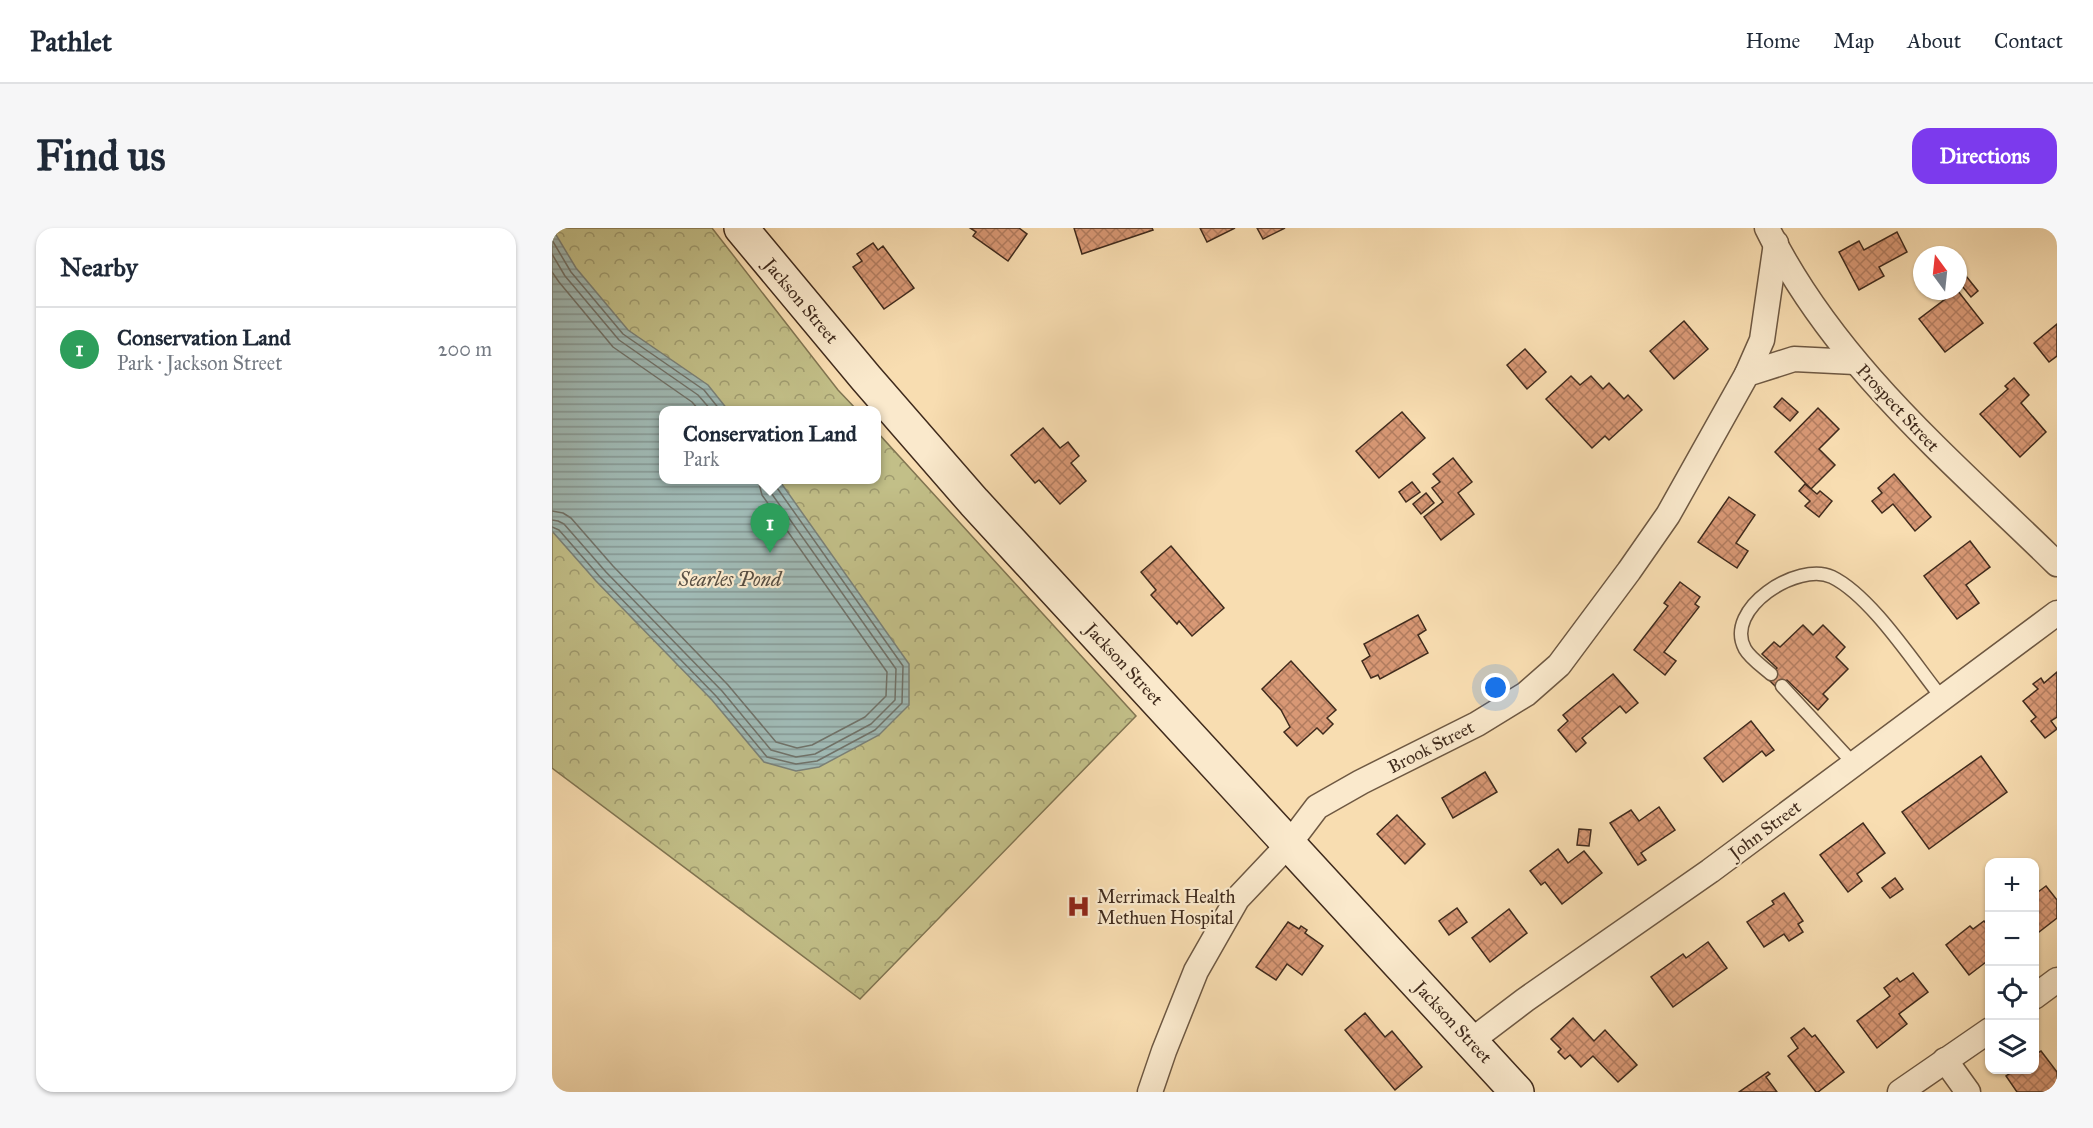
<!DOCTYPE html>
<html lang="en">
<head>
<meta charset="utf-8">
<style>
	:root { --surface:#fff; --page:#f6f6f7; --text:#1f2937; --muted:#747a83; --line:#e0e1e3; --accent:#7c3aed }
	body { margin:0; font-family:"IM FELL Great Primer",serif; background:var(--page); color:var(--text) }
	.controls { position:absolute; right:18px; bottom:18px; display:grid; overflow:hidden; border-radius:12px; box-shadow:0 2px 4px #0004 }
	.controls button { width:54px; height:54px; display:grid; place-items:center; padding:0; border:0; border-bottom:2px solid var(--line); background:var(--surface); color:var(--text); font:30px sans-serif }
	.compass { position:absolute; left:1361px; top:18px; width:54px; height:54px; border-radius:50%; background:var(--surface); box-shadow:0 2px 4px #0004; rotate:345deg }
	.you { position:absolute; left:944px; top:460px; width:21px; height:21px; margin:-15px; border:4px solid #fff; border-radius:50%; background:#1a73e8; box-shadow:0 0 0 9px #1a73e833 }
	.badge { display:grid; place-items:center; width:39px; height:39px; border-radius:50%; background:var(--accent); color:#fff; font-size:20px; font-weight:700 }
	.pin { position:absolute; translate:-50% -50px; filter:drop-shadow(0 2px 3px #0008) }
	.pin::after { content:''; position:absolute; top:32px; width:21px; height:18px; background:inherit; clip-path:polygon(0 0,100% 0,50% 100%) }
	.popup { position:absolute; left:107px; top:178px; width:222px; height:78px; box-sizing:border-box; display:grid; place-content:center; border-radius:12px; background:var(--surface); filter:drop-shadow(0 2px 4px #0005); font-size:20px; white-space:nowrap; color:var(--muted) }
	.popup b { font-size:22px; color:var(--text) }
	.popup::after { content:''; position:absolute; left:50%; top:100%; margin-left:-12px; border:12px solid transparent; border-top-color:var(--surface) }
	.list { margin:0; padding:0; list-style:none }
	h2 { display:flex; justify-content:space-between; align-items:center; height:78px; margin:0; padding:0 24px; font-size:26px }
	h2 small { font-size:20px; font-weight:400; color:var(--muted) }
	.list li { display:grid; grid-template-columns:39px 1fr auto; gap:18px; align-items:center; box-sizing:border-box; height:84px; padding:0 24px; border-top:2px solid var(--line) }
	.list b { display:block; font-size:22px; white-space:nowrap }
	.list p { margin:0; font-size:20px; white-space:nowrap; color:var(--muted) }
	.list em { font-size:20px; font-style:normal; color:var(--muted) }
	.icon { flex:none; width:33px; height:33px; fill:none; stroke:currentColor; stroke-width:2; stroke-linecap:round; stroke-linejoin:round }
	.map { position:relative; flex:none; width:1505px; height:864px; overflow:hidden; border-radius:18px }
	header { display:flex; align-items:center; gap:36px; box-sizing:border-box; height:84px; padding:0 30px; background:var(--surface); border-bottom:2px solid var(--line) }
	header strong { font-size:28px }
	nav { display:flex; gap:33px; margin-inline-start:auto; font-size:21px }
	.intro { display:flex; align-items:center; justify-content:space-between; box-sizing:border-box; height:144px; padding:0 36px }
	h1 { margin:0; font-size:42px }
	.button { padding:15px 27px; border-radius:18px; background:var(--accent); color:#fff; font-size:21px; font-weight:700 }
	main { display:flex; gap:36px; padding:0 36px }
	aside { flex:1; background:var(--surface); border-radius:18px; box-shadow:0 2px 4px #0004 }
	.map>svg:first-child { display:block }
	.park { fill:url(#park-crowns); stroke:#817552; stroke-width:1.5 }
	.water { fill:url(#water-rules); stroke:#7a8178; stroke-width:1.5 }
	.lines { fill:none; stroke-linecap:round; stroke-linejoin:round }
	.shore { stroke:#707269; stroke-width:1.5 }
	.building { fill:url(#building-cross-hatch); stroke:#402b1d; stroke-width:1.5 }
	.lane-casing { stroke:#6e5842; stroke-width:15 }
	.street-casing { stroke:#6e5842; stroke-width:27 }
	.secondary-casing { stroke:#402b1d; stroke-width:36 }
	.lane { stroke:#fae9cc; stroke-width:12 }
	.street { stroke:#fae9cc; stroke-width:24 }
	.secondary { stroke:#fae9cc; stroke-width:33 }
	.labels { text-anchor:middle; stroke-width:4.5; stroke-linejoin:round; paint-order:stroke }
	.street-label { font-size:18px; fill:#402b1d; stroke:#fae9cc }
	.poi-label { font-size:18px; fill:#402b1d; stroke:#fae9cc; text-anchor:start }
	.water-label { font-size:20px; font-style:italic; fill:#584f43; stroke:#fae9cc }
</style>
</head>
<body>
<header>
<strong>Pathlet</strong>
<nav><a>Home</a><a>Map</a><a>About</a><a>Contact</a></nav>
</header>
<div class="intro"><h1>Find us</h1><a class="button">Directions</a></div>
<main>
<aside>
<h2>Nearby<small></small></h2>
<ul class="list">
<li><span class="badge" style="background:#2e9e5b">1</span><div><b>Conservation Land</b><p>Park · Jackson Street</p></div><em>200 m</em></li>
</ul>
</aside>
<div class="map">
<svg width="1505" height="864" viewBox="0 0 1505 864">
	<defs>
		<pattern id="park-crowns" width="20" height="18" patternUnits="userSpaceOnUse" patternTransform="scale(1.5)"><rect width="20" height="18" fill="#c2bf88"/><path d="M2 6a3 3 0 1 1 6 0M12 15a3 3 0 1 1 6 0" fill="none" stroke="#9f9b6f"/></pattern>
		<pattern id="water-rules" width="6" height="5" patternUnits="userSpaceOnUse" patternTransform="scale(1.5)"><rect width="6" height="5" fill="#a0bab5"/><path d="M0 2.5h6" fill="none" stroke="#849793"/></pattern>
		<pattern id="building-cross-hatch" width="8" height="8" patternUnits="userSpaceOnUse" patternTransform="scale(1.5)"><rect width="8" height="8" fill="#d89875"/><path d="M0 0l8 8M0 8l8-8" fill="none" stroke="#b17c5f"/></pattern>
	</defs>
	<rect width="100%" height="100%" fill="#f8ddb1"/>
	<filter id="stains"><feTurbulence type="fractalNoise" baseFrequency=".00333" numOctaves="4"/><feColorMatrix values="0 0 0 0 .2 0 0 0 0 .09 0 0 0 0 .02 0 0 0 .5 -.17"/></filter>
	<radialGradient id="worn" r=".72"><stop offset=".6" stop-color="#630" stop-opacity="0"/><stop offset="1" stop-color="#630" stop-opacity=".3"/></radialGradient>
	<!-- park -->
	<polygon class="park" points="0,0 160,0 286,162 305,182 112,182 112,252 324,252 325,204 584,488 308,771 0,540"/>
	<!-- water -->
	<polygon class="water" points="0,0 24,40 76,102 156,157 176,182 112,182 112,252 227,252 357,436 357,477 327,507 267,539 244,543 212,534 160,472 44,353 0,303"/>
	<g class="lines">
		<!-- shore -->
		<g class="shore">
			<polyline points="0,12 19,44 71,106 152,162 168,182"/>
			<polyline points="0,26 13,48 67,112 146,167 159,182"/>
			<polyline points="0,44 7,54 61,119 140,174 147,182"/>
			<polyline points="0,283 11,285 19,290 61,338 176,457 224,514 245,520 260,517 313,489 334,468 335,444 210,267 206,252"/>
			<polyline points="0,292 6,293 12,296 54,344 170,463 219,522 244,529 263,526 319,496 343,472 344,441 217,262 215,252"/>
			<polyline points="0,299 7,302 48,349 164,468 215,529 244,536 265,533 323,502 350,475 351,438 223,257 222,252"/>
		</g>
	</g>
	<!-- building -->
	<g class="building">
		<polygon points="418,0 467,0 475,6 456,33 421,8 424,4"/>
		<polygon points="522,0 600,0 601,2 530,26"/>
		<polygon points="648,0 683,0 655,14"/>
		<polygon points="705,0 733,0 711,11"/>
		<polygon points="1345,4 1355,24 1327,39 1332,48 1307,62 1287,24 1307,13 1312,22"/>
		<polygon points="321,15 326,22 331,18 362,60 332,81 301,39 310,33 305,26"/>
		<polygon points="1410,43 1426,63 1419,69 1406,53 1406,46"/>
		<polygon points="1404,63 1406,63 1431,95 1393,124 1367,91"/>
		<polygon points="1132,93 1156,121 1122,151 1098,123"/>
		<polygon points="1505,96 1505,128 1497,134 1482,115"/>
		<polygon points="973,121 994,144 975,161 955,137"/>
		<polygon points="1019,148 1028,157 1039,148 1051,161 1057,155 1072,171 1076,167 1090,182 1057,212 1053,208 1040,220 994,171"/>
		<polygon points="1462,150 1477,167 1469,175 1494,204 1468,229 1428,186 1456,161 1453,158"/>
		<polygon points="1230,170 1246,184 1238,193 1222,179"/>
		<polygon points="1266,180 1287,201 1267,221 1283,237 1259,261 1223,224"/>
		<polygon points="850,184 873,210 827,250 804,223"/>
		<polygon points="491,200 508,220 516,214 527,228 519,235 534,253 508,276 487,252 483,255 459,227"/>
		<polygon points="901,230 920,254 906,265 922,286 889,312 872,289 891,274 880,260 888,254 881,246"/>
		<polygon points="1342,246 1379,289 1363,303 1341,276 1330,285 1320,273 1330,265 1326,260"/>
		<polygon points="860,254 868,264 854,274 847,264"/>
		<polygon points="1253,256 1265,266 1268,263 1280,273 1267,289 1253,278 1258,273 1247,263"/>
		<polygon points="874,265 882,275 869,286 861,276"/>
		<polygon points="1177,269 1203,287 1184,315 1196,323 1185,340 1146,314"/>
		<polygon points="1418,313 1438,339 1414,357 1427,375 1405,391 1372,348"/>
		<polygon points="619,318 672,380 640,408 627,393 625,396 599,367 604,362 589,344"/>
		<polygon points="1128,354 1148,369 1143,376 1147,379 1112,424 1124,433 1113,447 1082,422 1116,378 1112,375"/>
		<polygon points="866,387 874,402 866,407 876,425 828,451 826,447 819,450 810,433 818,428 812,416"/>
		<polygon points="1251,397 1261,407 1271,397 1293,419 1284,429 1296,441 1271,466 1276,471 1266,482 1235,452 1227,462 1215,450 1225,440 1210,426 1222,414 1228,419"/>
		<polygon points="739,433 784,482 775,490 781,496 771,506 765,500 745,518 732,504 738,499 729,482 710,461"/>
		<polygon points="1505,444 1505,489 1499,493 1505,501 1493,510 1479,493 1484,489 1471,473 1486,461 1481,456 1489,450 1492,455"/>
		<polygon points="1061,446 1086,475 1074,485 1068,478 1030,510 1034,515 1024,524 1006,502 1016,493 1011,487"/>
		<polygon points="1199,493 1222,522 1214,528 1210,523 1171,554 1152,530"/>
		<polygon points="1429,528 1455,564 1377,621 1350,584"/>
		<polygon points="933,544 945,564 901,590 890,570"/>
		<polygon points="1107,579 1123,602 1089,625 1094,632 1086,637 1058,595 1079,582 1087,593"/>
		<polygon points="845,587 873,616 853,636 825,606"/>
		<polygon points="1311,595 1333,625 1305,646 1310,653 1296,664 1268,627"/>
		<polygon points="1027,601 1039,602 1037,618 1025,617"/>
		<polygon points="1006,621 1016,635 1032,623 1050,645 1010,676 993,654 989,657 978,643"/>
		<polygon points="1343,650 1351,661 1338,670 1330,660"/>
		<polygon points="1494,658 1505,672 1505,690 1487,704 1482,698 1482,667"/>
		<polygon points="1232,665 1251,693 1246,696 1251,704 1237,713 1232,706 1212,719 1195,694 1222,676 1220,673"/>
		<polygon points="905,680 915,694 897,707 887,693"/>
		<polygon points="957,681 975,705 938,734 920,710"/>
		<polygon points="1432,693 1438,700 1438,731 1417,747 1394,717 1418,698 1421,701"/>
		<polygon points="736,694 747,701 749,698 755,702 753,705 771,718 750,747 735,736 724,752 704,739"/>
		<polygon points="1156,714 1175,740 1121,779 1099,749 1131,726 1134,730"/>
		<polygon points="1361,745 1376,764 1347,786 1355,796 1325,820 1305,793 1338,768 1332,760 1345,750 1348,754"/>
		<polygon points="813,785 833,809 840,803 870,839 843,862 793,802"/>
		<polygon points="1021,790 1042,813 1053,802 1085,837 1066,854 1041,828 1029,839 1018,827 1013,831 1006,824 1009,821 999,811"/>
		<polygon points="1252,800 1260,809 1263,807 1292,844 1266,864 1264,864 1236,828 1246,820 1239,810"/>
		<polygon points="1489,823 1505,844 1505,864 1465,864 1454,848 1463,842 1482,842 1482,827"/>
		<polygon points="1216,844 1218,846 1214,849 1225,864 1187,864"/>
	</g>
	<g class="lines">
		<defs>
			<g id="lane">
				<path d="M1219,446C1211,439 1198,430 1193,421C1171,381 1246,333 1280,349C1319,368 1362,435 1390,470"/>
				<polyline points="1230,458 1302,536"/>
			</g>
			<g id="street">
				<path d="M1215,0C1282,136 1399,232 1505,336"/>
				<polyline points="1195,146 1210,112 1224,15"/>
				<polyline points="1482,769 1505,752"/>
				<polyline points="919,813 973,772 1158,643 1505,385"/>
				<polyline points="1393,832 1416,864"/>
				<polyline points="598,864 612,823 644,743 685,671 737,616 765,579 809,554 925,496 974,466 1007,437 1077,343 1116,287 1195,146 1242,131 1303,134"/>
				<polyline points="1348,864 1438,802"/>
			</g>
			<polyline id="secondary" points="189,0 314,150 422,274 965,864"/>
		</defs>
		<!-- lane casing -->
		<use href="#lane" class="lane-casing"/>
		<!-- street casing -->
		<use href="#street" class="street-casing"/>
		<!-- secondary casing -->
		<use href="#secondary" class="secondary-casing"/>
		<!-- lane -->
		<use href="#lane" class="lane"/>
		<!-- street -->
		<use href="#street" class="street"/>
		<!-- secondary -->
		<use href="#secondary" class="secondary"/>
	</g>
	<!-- icons -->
	<defs>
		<symbol id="hospital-bare" viewBox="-9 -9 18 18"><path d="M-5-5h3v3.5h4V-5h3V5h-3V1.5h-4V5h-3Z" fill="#8f2418" stroke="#fae9cc" stroke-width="2.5" paint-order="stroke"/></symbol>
	</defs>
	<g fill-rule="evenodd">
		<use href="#hospital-bare" x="510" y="662" width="33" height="33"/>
	</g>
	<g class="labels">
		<!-- street labels -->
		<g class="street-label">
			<text transform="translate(249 73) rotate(50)" y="6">Jackson Street</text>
			<text transform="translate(1346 180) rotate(47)" y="6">Prospect Street</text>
			<text transform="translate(572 436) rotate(47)" y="6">Jackson Street</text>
			<text transform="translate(879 519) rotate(-27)" y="6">Brook Street</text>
			<text transform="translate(1213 602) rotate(-37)" y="6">John Street</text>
			<text transform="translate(901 794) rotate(47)" y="6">Jackson Street</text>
		</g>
		<!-- poi labels -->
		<g class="poi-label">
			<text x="545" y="675">Merrimack Health<tspan x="545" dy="21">Methuen Hospital</tspan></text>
		</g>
		<!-- water labels -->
		<g class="water-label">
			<text x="178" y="358">Searles Pond</text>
		</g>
	</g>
	<rect width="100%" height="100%" filter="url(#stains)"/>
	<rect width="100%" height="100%" fill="url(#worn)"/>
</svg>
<div class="controls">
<button>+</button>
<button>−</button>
<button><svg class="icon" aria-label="locate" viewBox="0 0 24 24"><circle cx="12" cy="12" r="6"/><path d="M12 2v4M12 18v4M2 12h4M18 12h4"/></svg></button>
<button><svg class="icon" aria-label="layers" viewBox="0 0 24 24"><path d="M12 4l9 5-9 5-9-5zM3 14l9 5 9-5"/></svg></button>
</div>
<svg class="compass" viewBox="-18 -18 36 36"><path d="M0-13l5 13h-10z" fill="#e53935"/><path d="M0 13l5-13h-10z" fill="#747a83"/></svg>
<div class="you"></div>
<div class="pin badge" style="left:218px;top:325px;background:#2e9e5b">1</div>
<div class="popup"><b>Conservation Land</b>Park</div>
</div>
</main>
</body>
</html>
